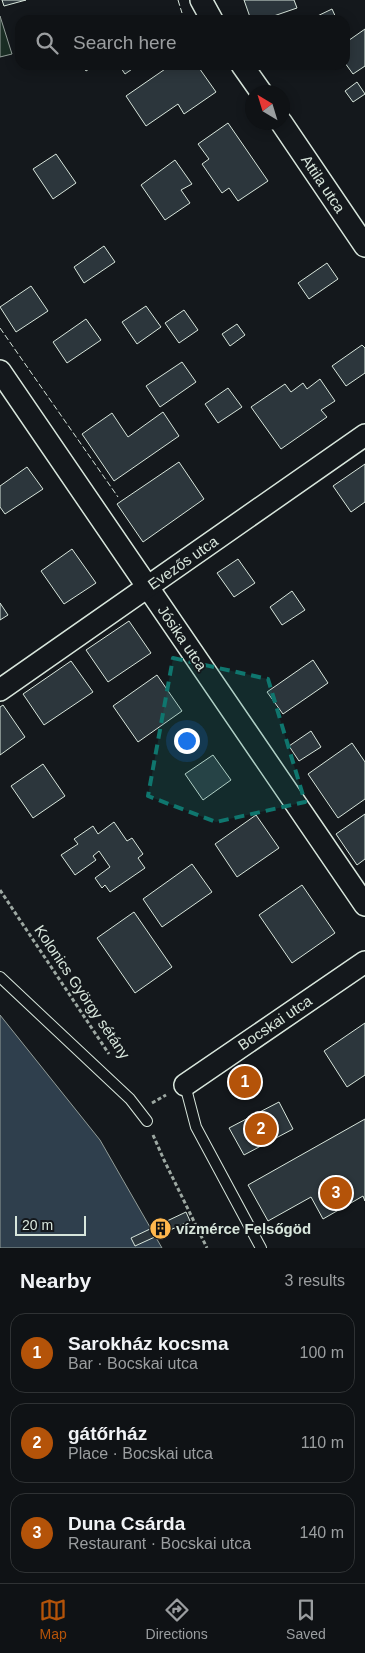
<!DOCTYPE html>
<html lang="en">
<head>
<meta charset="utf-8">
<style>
	:root { --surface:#0f1215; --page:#1d2022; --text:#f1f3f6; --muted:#9b9ea0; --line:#2f3234; --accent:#b45309 }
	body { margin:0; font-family:Arial,sans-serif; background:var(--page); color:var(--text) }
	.compass { position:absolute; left:245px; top:85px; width:45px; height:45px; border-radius:50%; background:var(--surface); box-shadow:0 2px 12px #0003; rotate:322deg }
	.scale { position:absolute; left:15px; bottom:12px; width:71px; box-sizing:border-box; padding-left:5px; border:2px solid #d8e6dc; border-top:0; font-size:14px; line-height:18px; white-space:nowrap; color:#d8e6dc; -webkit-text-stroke:4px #14181c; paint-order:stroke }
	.you { position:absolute; left:186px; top:740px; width:18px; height:18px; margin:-12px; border:4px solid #fff; border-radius:50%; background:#1a73e8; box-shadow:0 0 0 8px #1a73e833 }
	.badge { display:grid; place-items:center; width:32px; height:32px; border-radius:50%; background:var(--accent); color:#fff; font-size:16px; font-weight:700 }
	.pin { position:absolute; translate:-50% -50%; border:2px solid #fff; box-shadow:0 1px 5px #0006 }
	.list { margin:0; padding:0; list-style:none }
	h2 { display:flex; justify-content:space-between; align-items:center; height:65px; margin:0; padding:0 20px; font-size:21px }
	h2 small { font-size:16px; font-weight:400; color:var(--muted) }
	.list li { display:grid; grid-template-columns:32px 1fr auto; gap:15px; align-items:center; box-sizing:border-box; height:80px; margin:0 10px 10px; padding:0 10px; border:1px solid var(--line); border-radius:15px }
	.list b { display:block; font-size:19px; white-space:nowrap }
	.list p { margin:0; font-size:16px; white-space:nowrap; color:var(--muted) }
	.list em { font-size:16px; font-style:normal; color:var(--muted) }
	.icon { flex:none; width:28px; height:28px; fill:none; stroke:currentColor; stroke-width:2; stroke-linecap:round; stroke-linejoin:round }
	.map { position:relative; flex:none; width:365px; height:1248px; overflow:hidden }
	.search { position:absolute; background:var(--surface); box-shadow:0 2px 12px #0003; left:15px; right:15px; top:15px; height:55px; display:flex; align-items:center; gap:12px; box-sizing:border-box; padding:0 18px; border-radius:15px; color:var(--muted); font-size:19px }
	.sheet { height:335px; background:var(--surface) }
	nav { display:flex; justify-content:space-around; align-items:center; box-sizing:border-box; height:70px; border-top:1px solid var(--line); background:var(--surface); font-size:14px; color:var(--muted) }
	nav a { display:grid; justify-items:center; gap:2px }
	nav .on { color:var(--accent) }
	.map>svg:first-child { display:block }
	.green { fill:#1a2d24; stroke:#939e99 }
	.water { fill:#2f3f4d; stroke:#939e99 }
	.building { fill:#2c363c; stroke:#d8e6dc }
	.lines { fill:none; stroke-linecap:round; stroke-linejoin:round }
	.lane-casing { stroke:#d8e6dc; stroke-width:12 }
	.street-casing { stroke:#d8e6dc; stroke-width:24 }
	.path { stroke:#9da8a2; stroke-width:3; stroke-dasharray:4 2.5; stroke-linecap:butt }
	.lane { stroke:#14181c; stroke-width:10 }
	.street { stroke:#14181c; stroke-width:21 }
	.fence { stroke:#d8e6dc; stroke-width:1; stroke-dasharray:6 2.5; stroke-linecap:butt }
	.marked { fill:#0f766e; fill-opacity:0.2; stroke:#0f766e; stroke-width:4; stroke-dasharray:10 6; stroke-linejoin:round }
	.labels { text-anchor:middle; stroke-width:4; stroke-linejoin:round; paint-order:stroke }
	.street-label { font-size:15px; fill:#d8e6dc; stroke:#14181c }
	.poi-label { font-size:15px; font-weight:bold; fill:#d8e6dc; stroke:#14181c; text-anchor:start }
</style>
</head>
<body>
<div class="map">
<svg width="365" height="1248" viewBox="0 0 365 1248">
	<rect width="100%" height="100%" fill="#14181c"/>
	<!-- green -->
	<polygon class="green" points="0,16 12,54 0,57"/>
	<!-- water -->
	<polygon class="water" points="0,1015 100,1140 162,1248 0,1248"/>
	<!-- building -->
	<g class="building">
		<polygon points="2,0 26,0 4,6"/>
		<polygon points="244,0 294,0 297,8 262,20 251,20"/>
		<polygon points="332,9 337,20 309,20"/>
		<polygon points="365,29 365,66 353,74 345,63 345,43"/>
		<polygon points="82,65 95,65 86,71"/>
		<polygon points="119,65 138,65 125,74"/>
		<polygon points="171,65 197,65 216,92 184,114 178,104 146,126 126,96"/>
		<polygon points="357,82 365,94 353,102 345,91"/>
		<polygon points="228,123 268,181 238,201 229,188 222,193 202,164 209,159 198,144"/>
		<polygon points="56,154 76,183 53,199 33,169"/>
		<polygon points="175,160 192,184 181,190 190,203 165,220 141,185"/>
		<polygon points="104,246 115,262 84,283 74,267"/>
		<polygon points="327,263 338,279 309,299 298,283"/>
		<polygon points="31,286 48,311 16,332 0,307"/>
		<polygon points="146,306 161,327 137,344 122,322"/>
		<polygon points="184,310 198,330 179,343 165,323"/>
		<polygon points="86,319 101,340 67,363 53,342"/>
		<polygon points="237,324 245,335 230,346 222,334"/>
		<polygon points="362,345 365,348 365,373 346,386 332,366"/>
		<polygon points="182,362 196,382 160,407 146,386"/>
		<polygon points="320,379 335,401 321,410 327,417 281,449 251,407 285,384 291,392 303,383 307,389"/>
		<polygon points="228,388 242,407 218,423 205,404"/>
		<polygon points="163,412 179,436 114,481 82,434 112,413 128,437"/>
		<polygon points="179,462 204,499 143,542 117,504"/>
		<polygon points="365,464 365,502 351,512 333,486"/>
		<polygon points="27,467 43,489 5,514 0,507 0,486"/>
		<polygon points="72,549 96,583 64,604 41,571"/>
		<polygon points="238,559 255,583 234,597 217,573"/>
		<polygon points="292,591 305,610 282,625 270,607"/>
		<polygon points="0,603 8,615 0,620"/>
		<polygon points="129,621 151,653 108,682 86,650"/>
		<polygon points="313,660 328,683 283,714 267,692"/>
		<polygon points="71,661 93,692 44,725 23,694"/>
		<polygon points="157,675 182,711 138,742 113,706"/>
		<polygon points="3,705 25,737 0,755 0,707"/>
		<polygon points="311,731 321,747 299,761 289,746"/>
		<polygon points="352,743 365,762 365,799 338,818 308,774"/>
		<polygon points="213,755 231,780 203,800 185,774"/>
		<polygon points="43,764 65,796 33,818 11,786"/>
		<polygon points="365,814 365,859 357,865 336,834"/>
		<polygon points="256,815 279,848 237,877 215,844"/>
		<polygon points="114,822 127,841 132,838 143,854 138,858 145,868 110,892 105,885 102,888 95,878 110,867 99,851 93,856 96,860 75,875 61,855 78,844 74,839 93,826 98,834"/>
		<polygon points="192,864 212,892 162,927 143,899"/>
		<polygon points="302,885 335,933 292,963 259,915"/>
		<polygon points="134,912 172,967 135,993 97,938"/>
		<polygon points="365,1023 365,1075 347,1087 324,1051"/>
		<polygon points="279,1102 293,1129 244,1155 229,1128"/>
		<polygon points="365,1119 365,1201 363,1196 323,1219 311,1197 268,1221 248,1185"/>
		<polygon points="186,1212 190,1221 135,1246 131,1238"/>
	</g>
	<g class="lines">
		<defs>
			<g id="lane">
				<polyline points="0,977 130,1099 147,1121"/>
				<polyline points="185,1085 196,1127 261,1248"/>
			</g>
			<g id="street">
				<polyline points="201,0 212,20"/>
				<polyline points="242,65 261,92"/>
				<polyline points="281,122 365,246"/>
				<polyline points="0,371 365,905"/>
				<polyline points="0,690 365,435"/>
				<polyline points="185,1085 365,962"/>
			</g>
		</defs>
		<!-- lane casing -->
		<use href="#lane" class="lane-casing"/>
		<!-- street casing -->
		<use href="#street" class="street-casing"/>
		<!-- path -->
		<g class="path">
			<polyline points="0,890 109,1054"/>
			<polyline points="152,1103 166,1095"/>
			<polyline points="153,1135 164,1160 207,1248"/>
		</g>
		<!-- lane -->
		<use href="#lane" class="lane"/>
		<!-- street -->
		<use href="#street" class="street"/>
		<!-- fence -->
		<g class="fence">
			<polyline points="178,0 182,13"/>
			<polyline points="0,328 118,497"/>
		</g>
	</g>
	<!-- marked area -->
	<path class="marked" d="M173,658L268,679L305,802L216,822L148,796Z"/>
	<!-- icons -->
	<defs>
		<symbol id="building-disc" viewBox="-11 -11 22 22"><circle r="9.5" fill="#ffb74d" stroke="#14181c"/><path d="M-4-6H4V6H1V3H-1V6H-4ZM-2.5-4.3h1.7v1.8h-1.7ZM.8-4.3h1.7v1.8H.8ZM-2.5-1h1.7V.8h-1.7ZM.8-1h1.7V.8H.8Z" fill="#111"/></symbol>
	</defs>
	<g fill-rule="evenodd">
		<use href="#building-disc" x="148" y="1216" width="25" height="25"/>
	</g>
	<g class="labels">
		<!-- street labels -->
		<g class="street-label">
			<text transform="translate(323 184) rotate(56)" y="5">Attila utca</text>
			<text transform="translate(183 563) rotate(-35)" y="5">Evezős utca</text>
			<text transform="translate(182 638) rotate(56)" y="5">Jósika utca</text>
			<text transform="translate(82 992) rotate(56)" y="5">Kolonics György sétány</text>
			<text transform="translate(275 1023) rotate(-34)" y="5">Bocskai utca</text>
		</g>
		<!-- poi labels -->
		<g class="poi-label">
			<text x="176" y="1234">vízmérce Felsőgöd</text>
		</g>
	</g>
</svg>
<svg class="compass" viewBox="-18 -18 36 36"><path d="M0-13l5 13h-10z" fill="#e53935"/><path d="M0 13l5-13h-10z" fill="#9b9ea0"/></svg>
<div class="scale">20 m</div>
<div class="you"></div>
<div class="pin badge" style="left:245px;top:1082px">1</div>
<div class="pin badge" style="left:261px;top:1129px">2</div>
<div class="pin badge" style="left:336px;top:1193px">3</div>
<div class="search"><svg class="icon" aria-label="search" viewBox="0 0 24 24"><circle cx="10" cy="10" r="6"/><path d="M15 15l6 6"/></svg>Search here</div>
</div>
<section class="sheet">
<h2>Nearby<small>3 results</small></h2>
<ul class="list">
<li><span class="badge">1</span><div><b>Sarokház kocsma</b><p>Bar · Bocskai utca</p></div><em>100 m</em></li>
<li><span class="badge">2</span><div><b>gátőrház</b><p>Place · Bocskai utca</p></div><em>110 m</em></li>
<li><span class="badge">3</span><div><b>Duna Csárda</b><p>Restaurant · Bocskai utca</p></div><em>140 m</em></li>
</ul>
</section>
<nav>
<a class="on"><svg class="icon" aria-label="map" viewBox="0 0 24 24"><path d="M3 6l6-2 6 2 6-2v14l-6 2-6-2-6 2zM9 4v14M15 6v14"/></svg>Map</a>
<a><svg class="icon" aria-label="directions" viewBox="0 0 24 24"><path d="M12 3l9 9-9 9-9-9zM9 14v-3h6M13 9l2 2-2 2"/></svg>Directions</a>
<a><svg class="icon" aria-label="saved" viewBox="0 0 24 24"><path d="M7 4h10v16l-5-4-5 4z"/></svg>Saved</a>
</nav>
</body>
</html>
